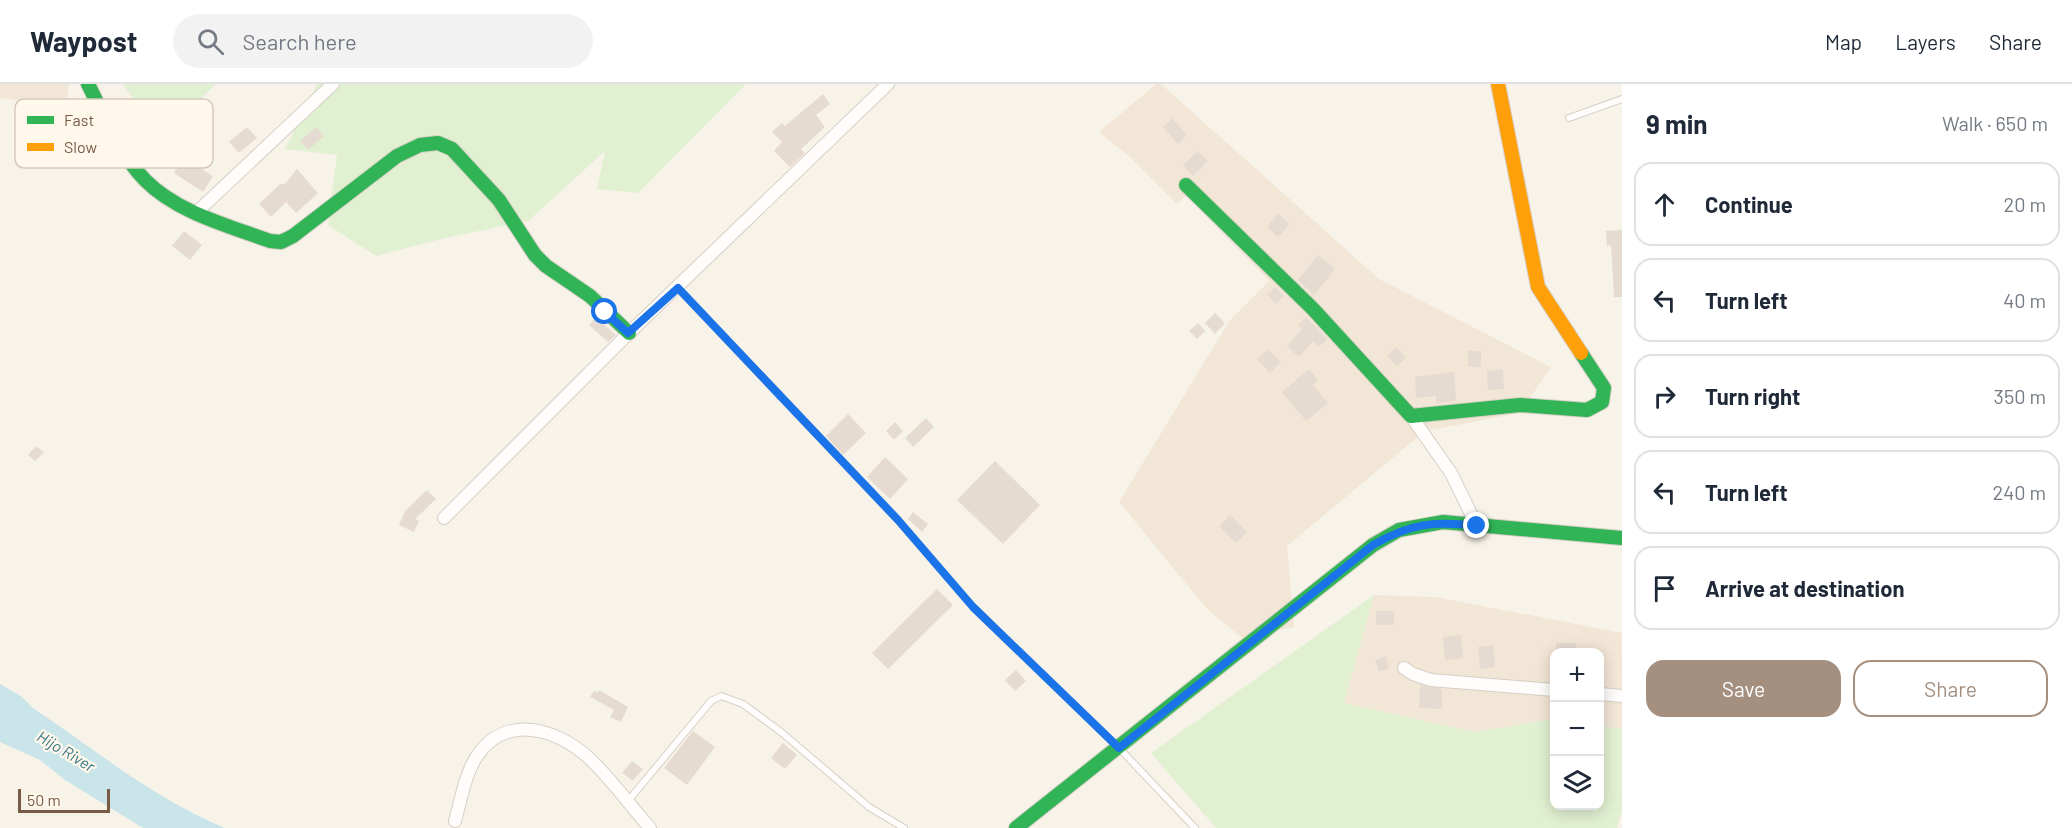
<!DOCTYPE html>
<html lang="en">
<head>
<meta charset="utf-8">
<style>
	:root { --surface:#fff; --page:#f2f2f3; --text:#1f2937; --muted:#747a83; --line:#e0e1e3; --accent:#a59080 }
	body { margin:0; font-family:Barlow,sans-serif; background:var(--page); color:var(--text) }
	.controls { position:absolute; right:18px; bottom:18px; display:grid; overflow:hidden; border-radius:12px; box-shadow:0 3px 15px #0003 }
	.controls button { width:54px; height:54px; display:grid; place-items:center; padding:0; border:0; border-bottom:2px solid var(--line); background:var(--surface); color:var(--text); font:30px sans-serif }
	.scale { position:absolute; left:18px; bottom:15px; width:92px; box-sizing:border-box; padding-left:6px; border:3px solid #785b47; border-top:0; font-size:16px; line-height:21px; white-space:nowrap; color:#785b47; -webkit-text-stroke:4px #fff8eb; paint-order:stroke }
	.stop { position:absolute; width:18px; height:18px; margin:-14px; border:4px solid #1a73e8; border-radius:50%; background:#fff }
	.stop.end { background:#1a73e8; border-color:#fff; box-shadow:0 2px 6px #0008 }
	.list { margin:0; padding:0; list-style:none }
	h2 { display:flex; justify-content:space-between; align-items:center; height:78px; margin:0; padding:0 24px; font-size:26px }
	h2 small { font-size:20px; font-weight:400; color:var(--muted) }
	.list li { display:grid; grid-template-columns:39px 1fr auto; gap:18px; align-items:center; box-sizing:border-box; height:84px; margin:0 12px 12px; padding:0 12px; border:2px solid var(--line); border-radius:18px }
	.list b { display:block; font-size:22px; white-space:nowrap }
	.list em { font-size:20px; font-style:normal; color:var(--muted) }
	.actions { display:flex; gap:12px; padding:18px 24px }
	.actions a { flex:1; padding:14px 0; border:2px solid var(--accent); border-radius:18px; text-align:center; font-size:21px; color:var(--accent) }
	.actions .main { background:var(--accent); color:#fff }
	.icon { flex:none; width:33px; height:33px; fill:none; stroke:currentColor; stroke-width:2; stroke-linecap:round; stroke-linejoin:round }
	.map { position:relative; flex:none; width:1622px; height:744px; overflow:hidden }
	header { display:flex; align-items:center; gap:36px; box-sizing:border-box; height:84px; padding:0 30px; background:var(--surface); border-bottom:2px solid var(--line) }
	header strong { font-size:28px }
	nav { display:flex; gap:33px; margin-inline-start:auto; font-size:21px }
	.search { width:420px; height:54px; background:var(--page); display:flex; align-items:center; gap:15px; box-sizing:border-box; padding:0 21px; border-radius:33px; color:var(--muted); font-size:22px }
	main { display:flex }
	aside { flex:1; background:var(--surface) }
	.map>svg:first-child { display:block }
	.residential { fill:#f2e6d6 }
	.green { fill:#e2f0d2 }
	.water { fill:#cae5e9 }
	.building { fill:#e5dbd0 }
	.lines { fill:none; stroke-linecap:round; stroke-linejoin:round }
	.lane-casing { stroke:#d6cfc6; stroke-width:8 }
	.street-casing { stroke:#d6cfc6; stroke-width:14 }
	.fast-casing { stroke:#d7cfc6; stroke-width:16 }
	.slow-casing { stroke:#d7cfc6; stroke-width:16 }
	.lane { stroke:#fefdfc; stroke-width:6 }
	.street { stroke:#fefdfc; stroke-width:12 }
	.fast { stroke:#30b455; stroke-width:14 }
	.slow { stroke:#ff9f0a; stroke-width:14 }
	.route { stroke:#1a73e8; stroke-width:8 }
	.labels { text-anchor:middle; stroke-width:4.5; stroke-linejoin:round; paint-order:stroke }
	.water-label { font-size:16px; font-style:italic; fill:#3b7787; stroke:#fff8eb }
	.key { fill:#fff8eb; stroke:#d6c9ba; stroke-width:1.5 }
	.key-label { font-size:16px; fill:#785b47 }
</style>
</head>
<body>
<header>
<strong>Waypost</strong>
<div class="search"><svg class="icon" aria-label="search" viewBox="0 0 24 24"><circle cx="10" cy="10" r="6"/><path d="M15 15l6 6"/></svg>Search here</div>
<nav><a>Map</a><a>Layers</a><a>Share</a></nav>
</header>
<main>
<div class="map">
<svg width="1622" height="744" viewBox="0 0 1622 744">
	<rect width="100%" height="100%" fill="#f8f3e9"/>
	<!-- residential -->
	<g class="residential">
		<polygon points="0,0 69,0 66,22 0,14"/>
		<polygon points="1156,0 1161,0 1379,195 1551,283 1520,329 1425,347 1287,462 1294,543 1242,554 1206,524 1119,418 1230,236 1269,197 1186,111 1177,120 1131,74 1099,48"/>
		<polygon points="1374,511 1436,513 1622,549 1622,645 1600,642 1600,568 1554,568 1554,635 1475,648 1343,619"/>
	</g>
	<!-- green -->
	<g class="green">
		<polygon points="123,0 216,0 160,54"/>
		<polygon points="317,0 746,0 638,109 597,105 605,67 528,137 445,154 376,172 328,141 337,71 285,65"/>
		<polygon points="1374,511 1344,619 1475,648 1554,635 1554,722 1600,722 1600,642 1622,645 1622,726 1617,744 1216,744 1151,669"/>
	</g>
	<!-- water -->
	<path class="water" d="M0,600L21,612L33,624C96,666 154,715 225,744H143L65,696L40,676L0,658Z"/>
	<!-- building -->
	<g class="building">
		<polygon points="823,10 830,20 816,31 825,43 801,65 805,69 790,83 774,67 782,58 772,48 782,39 785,42"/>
		<polygon points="1172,34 1187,51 1178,60 1163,43"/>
		<polygon points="247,43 257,54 239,69 229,58"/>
		<polygon points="316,43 324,52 308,66 300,57"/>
		<polygon points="1198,67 1208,77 1193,92 1183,81"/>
		<polygon points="184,74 213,92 203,108 174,89"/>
		<polygon points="297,85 318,109 296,129 286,118 271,133 259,120 280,100 285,100"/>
		<polygon points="1278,130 1290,140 1278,153 1267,143"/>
		<polygon points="1622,146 1622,213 1614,213 1611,161 1607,162 1606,147"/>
		<polygon points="184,147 202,161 190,176 172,162"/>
		<polygon points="1318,171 1335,185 1314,211 1298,196"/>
		<polygon points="1275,203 1284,212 1276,220 1267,210"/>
		<polygon points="1215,229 1225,239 1215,250 1205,239"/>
		<polygon points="596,233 616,251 608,258 589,241"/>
		<polygon points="1306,233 1327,255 1319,263 1313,257 1299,273 1287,262 1302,245 1298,241"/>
		<polygon points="1198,239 1205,247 1197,255 1189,247"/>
		<polygon points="1396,263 1406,274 1397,282 1387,272"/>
		<polygon points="1268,265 1281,278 1270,289 1257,275"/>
		<rect x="1468" y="267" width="13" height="16"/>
		<polygon points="1309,285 1318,296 1313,301 1328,319 1306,337 1282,308"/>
		<polygon points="1503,286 1504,305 1488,306 1487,287"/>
		<polygon points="1454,288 1456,317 1436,319 1436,312 1416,314 1415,293"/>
		<polygon points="848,330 866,349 843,371 826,352"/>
		<polygon points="926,334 934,343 913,363 905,354"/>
		<polygon points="895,338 903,347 894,356 886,347"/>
		<polygon points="36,362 44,368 35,377 28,371"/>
		<polygon points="885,373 908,395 890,415 867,393"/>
		<polygon points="995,377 1040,421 1003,460 957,416"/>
		<polygon points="427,406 436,415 415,435 419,437 414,448 399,441 405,427"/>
		<polygon points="913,428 928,440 922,448 908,435"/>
		<polygon points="1230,431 1247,448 1236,459 1219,442"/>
		<polygon points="937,505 953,521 888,585 872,569"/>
		<rect x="1376" y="527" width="18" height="14"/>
		<polygon points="1461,551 1463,574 1445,576 1443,553"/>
		<polygon points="1556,559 1576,559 1575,568 1556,568"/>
		<polygon points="1493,561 1495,583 1480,585 1478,563"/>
		<polygon points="1386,572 1389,584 1379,588 1375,576"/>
		<polygon points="1016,586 1026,597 1015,607 1005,596"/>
		<polygon points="1420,601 1442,605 1442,625 1419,624"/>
		<polygon points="599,606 628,623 621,638 610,633 614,626 590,613 594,607 598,608"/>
		<polygon points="693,647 715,663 687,701 664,684"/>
		<polygon points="783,659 797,671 785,685 771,674"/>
		<polygon points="632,677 643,685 633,697 622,689"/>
	</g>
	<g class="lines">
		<defs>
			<g id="lane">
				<polyline points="1569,34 1622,15"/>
				<polyline points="678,204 898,436 973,523 1119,664 1195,744"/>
				<polyline points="628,717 711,617 721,612 743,620 781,648 869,723 904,744"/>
			</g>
			<g id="street">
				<polyline points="198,127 333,0"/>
				<polyline points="1411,332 1451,389 1477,442"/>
				<polyline points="444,434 629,249 888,0"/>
				<polyline points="1404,584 1413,590 1431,596 1554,606"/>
				<polyline points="1600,610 1622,612"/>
				<path d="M455,737C461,716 465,690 477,672C506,629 557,645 589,674C611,695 630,721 650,744"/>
			</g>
			<g id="fast">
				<path d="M88,0C104,32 120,70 145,96C176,128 229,142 270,157L281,158L293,152L397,72L420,61L438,59L452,65L499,116L535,171L546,182L590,212L629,249"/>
				<polyline points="1186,101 1313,225 1411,332 1520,321 1587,326 1602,318 1604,304 1581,269"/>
				<polyline points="1016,744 1373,461 1399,446 1443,438 1622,454"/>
			</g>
			<polyline id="slow" points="1498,0 1538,203 1581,269"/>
		</defs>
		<!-- lane casing -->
		<use href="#lane" class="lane-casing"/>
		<!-- street casing -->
		<use href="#street" class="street-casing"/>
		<!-- fast casing -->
		<use href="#fast" class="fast-casing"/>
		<!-- slow casing -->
		<use href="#slow" class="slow-casing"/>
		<!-- lane -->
		<use href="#lane" class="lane"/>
		<!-- street -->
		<use href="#street" class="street"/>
		<!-- fast -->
		<use href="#fast" class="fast"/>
		<!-- slow -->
		<use href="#slow" class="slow"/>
	</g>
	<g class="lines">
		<!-- route -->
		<path class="route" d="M605,228L628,249L678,204L898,436L973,523L1119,664L1373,461C1411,439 1434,437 1477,442"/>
	</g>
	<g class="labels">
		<!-- water labels -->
		<g class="water-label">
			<text transform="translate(66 667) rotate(31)" y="6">Hijo River</text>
		</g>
	</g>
	<!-- legend -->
	<rect x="15" y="15" width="198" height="69" rx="9" class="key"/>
	<rect x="27" y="32" width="27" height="8" fill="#30b455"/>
	<rect x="27" y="59" width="27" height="8" fill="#ff9f0a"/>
	<g class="key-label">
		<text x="64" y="42">Fast</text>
		<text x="64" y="69">Slow</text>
	</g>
</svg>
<div class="controls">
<button>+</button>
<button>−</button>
<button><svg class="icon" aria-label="layers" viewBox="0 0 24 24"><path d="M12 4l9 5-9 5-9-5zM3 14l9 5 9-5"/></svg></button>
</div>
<div class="scale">50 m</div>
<div class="stop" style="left:605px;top:228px"></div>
<div class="stop end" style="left:1477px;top:442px"></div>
</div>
<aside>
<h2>9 min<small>Walk · 650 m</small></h2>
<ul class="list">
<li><svg class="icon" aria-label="ahead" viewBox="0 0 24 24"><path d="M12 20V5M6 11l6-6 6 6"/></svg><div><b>Continue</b></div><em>20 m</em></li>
<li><svg class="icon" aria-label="left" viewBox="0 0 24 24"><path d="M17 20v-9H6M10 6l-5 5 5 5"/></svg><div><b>Turn left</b></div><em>40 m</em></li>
<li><svg class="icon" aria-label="right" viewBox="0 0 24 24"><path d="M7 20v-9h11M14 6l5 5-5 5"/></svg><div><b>Turn right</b></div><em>350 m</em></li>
<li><svg class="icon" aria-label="left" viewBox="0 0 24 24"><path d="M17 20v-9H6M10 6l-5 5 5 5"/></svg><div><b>Turn left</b></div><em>240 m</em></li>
<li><svg class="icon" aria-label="arrive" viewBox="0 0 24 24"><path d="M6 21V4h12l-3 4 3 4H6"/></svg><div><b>Arrive at destination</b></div></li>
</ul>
<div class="actions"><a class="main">Save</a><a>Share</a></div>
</aside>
</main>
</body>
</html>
